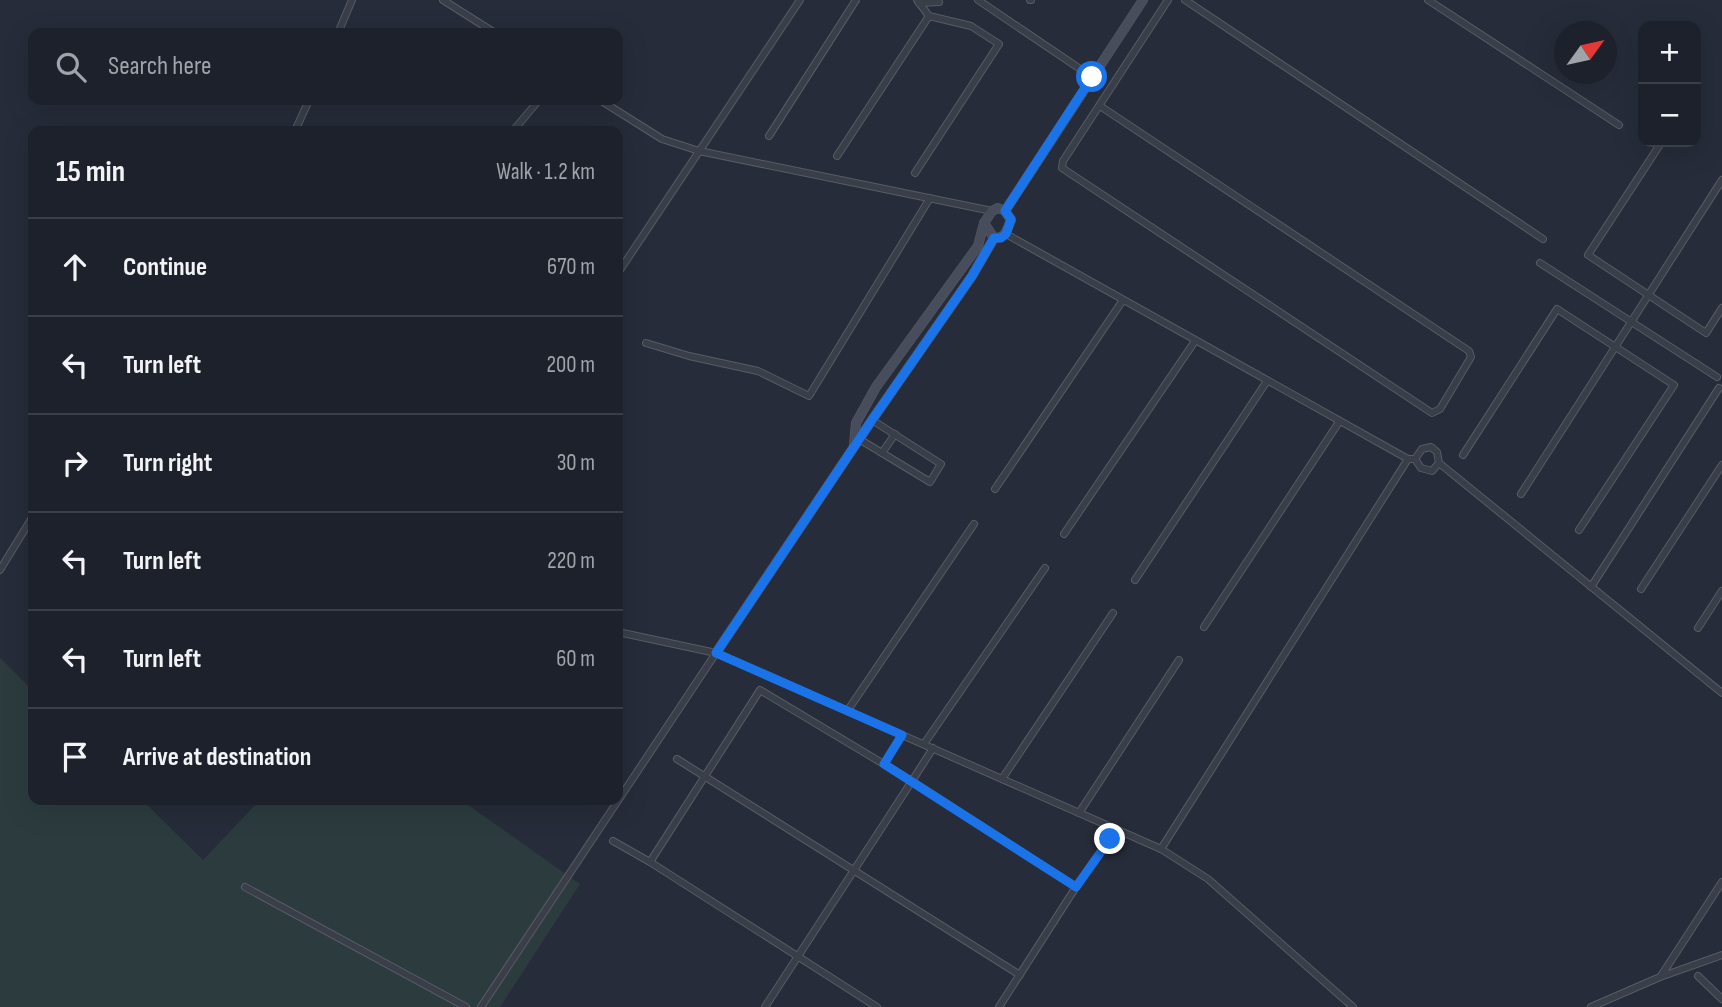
<!DOCTYPE html>
<html lang="en">
<head>
<meta charset="utf-8">
<style>
	:root { --surface:#1c212b; --page:#292e37; --text:#f1f3f6; --muted:#a0a3a9; --line:#3a3e47 }
	body { margin:0; font-family:"Sofia Sans Condensed",sans-serif; background:var(--page); color:var(--text) }
	.controls { position:absolute; right:21px; top:21px; display:grid; overflow:hidden; border-radius:14px; box-shadow:0 7px 28px #0002 }
	.controls button { width:63px; height:63px; display:grid; place-items:center; padding:0; border:0; border-bottom:2px solid var(--line); background:var(--surface); color:var(--text); font:35px sans-serif }
	.compass { position:absolute; left:1554px; top:21px; width:63px; height:63px; border-radius:50%; background:var(--surface); box-shadow:0 7px 28px #0002; rotate:57deg }
	.stop { position:absolute; width:21px; height:21px; margin:-16px; border:5px solid #1a73e8; border-radius:50%; background:#fff }
	.stop.end { background:#1a73e8; border-color:#fff; box-shadow:0 2px 7px #0008 }
	.list { margin:0; padding:0; list-style:none }
	h2 { display:flex; justify-content:space-between; align-items:center; height:91px; margin:0; padding:0 28px; font-size:30px }
	h2 small { font-size:23px; font-weight:400; color:var(--muted) }
	.list li { display:grid; grid-template-columns:46px 1fr auto; gap:21px; align-items:center; box-sizing:border-box; height:98px; padding:0 28px; border-top:2px solid var(--line) }
	.list b { display:block; font-size:26px; white-space:nowrap }
	.list em { font-size:23px; font-style:normal; color:var(--muted) }
	.icon { flex:none; width:38px; height:38px; fill:none; stroke:currentColor; stroke-width:2; stroke-linecap:round; stroke-linejoin:round }
	.map { position:relative; flex:none; width:1722px; height:1007px; overflow:hidden }
	.search { position:absolute; background:var(--surface); box-shadow:0 7px 28px #0002; left:28px; top:28px; width:595px; height:77px; display:flex; align-items:center; gap:18px; box-sizing:border-box; padding:0 24px; border-radius:14px; color:var(--muted); font-size:26px }
	.panel { position:absolute; background:var(--surface); box-shadow:0 7px 28px #0002; left:28px; top:126px; width:595px; height:679px; border-radius:14px }
	.map>svg:first-child { display:block }
	.green { fill:#2c3c3e }
	.lines { fill:none; stroke-linecap:round; stroke-linejoin:round }
	.street-casing { stroke:#575c67; stroke-width:8 }
	.secondary-casing { stroke:#575c67; stroke-width:10 }
	.street { stroke:#393e49; stroke-width:6 }
	.secondary { stroke:#484d5c; stroke-width:9 }
	.route { stroke:#1a73e8; stroke-width:9 }
</style>
</head>
<body>
<div class="map">
<svg width="1722" height="1007" viewBox="0 0 1722 1007">
	<rect width="100%" height="100%" fill="#262c39"/>
	<!-- green -->
	<polygon class="green" points="0,658 33,691 33,800 142,800 203,860 260,800 461,800 580,884 500,1007 0,1007"/>
	<g class="lines">
		<defs>
			<g id="street">
				<polyline points="443,0 495,33"/>
				<polyline points="978,0 1092,77"/>
				<polyline points="1030,0 1031,0"/>
				<polyline points="1185,0 1543,239"/>
				<polyline points="1428,0 1619,125"/>
				<polyline points="919,3 939,2"/>
				<polyline points="338,33 352,0"/>
				<polyline points="600,100 662,139 699,151 992,211"/>
				<polyline points="1100,106 1469,351 1471,357 1440,409 1432,413 1062,168 1063,161 1168,0"/>
				<polyline points="295,131 309,100"/>
				<polyline points="513,131 539,100"/>
				<polyline points="769,136 856,0"/>
				<polyline points="1659,146 1588,255 1706,333 1722,308"/>
				<polyline points="837,156 929,16"/>
				<polyline points="915,173 999,44 971,26 929,16 917,0"/>
				<polyline points="1006,234 1408,459 1415,459"/>
				<polyline points="1540,263 1717,377"/>
				<polyline points="618,273 800,0"/>
				<polyline points="646,343 689,356 758,371 809,396 930,198"/>
				<polyline points="859,439 930,482 941,464 872,420"/>
				<polyline points="882,453 895,434"/>
				<polyline points="1463,455 1557,309 1674,385 1579,530"/>
				<polyline points="1439,463 1432,471 1421,468 1415,459 1422,449 1431,447 1437,452 1439,463 1460,480 1722,693"/>
				<polyline points="995,489 1123,300"/>
				<polyline points="1521,494 1722,180"/>
				<polyline points="1064,534 1195,341"/>
				<polyline points="0,570 33,516"/>
				<polyline points="1135,580 1267,381"/>
				<polyline points="1591,587 1719,388"/>
				<polyline points="1641,589 1722,465"/>
				<polyline points="1204,627 1339,422"/>
				<polyline points="1698,628 1722,591"/>
				<polyline points="618,632 716,653 1161,849 1208,879 1353,1007"/>
				<polyline points="848,710 974,524"/>
				<polyline points="924,744 1045,568"/>
				<polyline points="933,748 912,781 1076,887"/>
				<polyline points="677,759 1020,975"/>
				<polyline points="884,764 902,735"/>
				<polyline points="1002,779 1113,613"/>
				<polyline points="1079,813 1179,660"/>
				<polyline points="613,841 650,862 877,1007"/>
				<polyline points="1161,849 1408,459"/>
				<polyline points="650,862 760,690 912,781 765,1007"/>
				<polyline points="245,887 466,1007"/>
				<polyline points="1661,976 1722,882"/>
				<polyline points="1698,976 1722,999"/>
				<polyline points="481,1007 716,653"/>
				<polyline points="999,1007 1076,887 1110,839"/>
				<polyline points="1591,1007 1660,977 1722,955"/>
			</g>
			<g id="secondary">
				<path d="M998,208L1005,211L1011,220C1007,230 1006,238 994,238L984,223L992,211Z"/>
				<polyline points="1005,211 1143,0"/>
				<polyline points="854,445 856,423 876,387 978,246 984,223"/>
				<polyline points="716,653 872,420 972,276 994,238"/>
			</g>
		</defs>
		<!-- street casing -->
		<use href="#street" class="street-casing"/>
		<!-- secondary casing -->
		<use href="#secondary" class="secondary-casing"/>
		<!-- street -->
		<use href="#street" class="street"/>
		<!-- secondary -->
		<use href="#secondary" class="secondary"/>
	</g>
	<g class="lines">
		<!-- route -->
		<polyline class="route" points="1092,77 1005,211 1011,219 1006,234 1001,238 994,238 972,276 872,420 716,653 902,735 884,764 1076,887 1110,839"/>
	</g>
</svg>
<div class="controls">
<button>+</button>
<button>−</button>
</div>
<svg class="compass" viewBox="-18 -18 36 36"><path d="M0-13l5 13h-10z" fill="#e53935"/><path d="M0 13l5-13h-10z" fill="#a0a3a9"/></svg>
<div class="stop" style="left:1092px;top:77px"></div>
<div class="stop end" style="left:1110px;top:839px"></div>
<div class="search"><svg class="icon" aria-label="search" viewBox="0 0 24 24"><circle cx="10" cy="10" r="6"/><path d="M15 15l6 6"/></svg>Search here</div>
<section class="panel">
<h2>15 min<small>Walk · 1.2 km</small></h2>
<ul class="list">
<li><svg class="icon" aria-label="ahead" viewBox="0 0 24 24"><path d="M12 20V5M6 11l6-6 6 6"/></svg><div><b>Continue</b></div><em>670 m</em></li>
<li><svg class="icon" aria-label="left" viewBox="0 0 24 24"><path d="M17 20v-9H6M10 6l-5 5 5 5"/></svg><div><b>Turn left</b></div><em>200 m</em></li>
<li><svg class="icon" aria-label="right" viewBox="0 0 24 24"><path d="M7 20v-9h11M14 6l5 5-5 5"/></svg><div><b>Turn right</b></div><em>30 m</em></li>
<li><svg class="icon" aria-label="left" viewBox="0 0 24 24"><path d="M17 20v-9H6M10 6l-5 5 5 5"/></svg><div><b>Turn left</b></div><em>220 m</em></li>
<li><svg class="icon" aria-label="left" viewBox="0 0 24 24"><path d="M17 20v-9H6M10 6l-5 5 5 5"/></svg><div><b>Turn left</b></div><em>60 m</em></li>
<li><svg class="icon" aria-label="arrive" viewBox="0 0 24 24"><path d="M6 21V4h12l-3 4 3 4H6"/></svg><div><b>Arrive at destination</b></div></li>
</ul>
</section>
</div>
</body>
</html>
